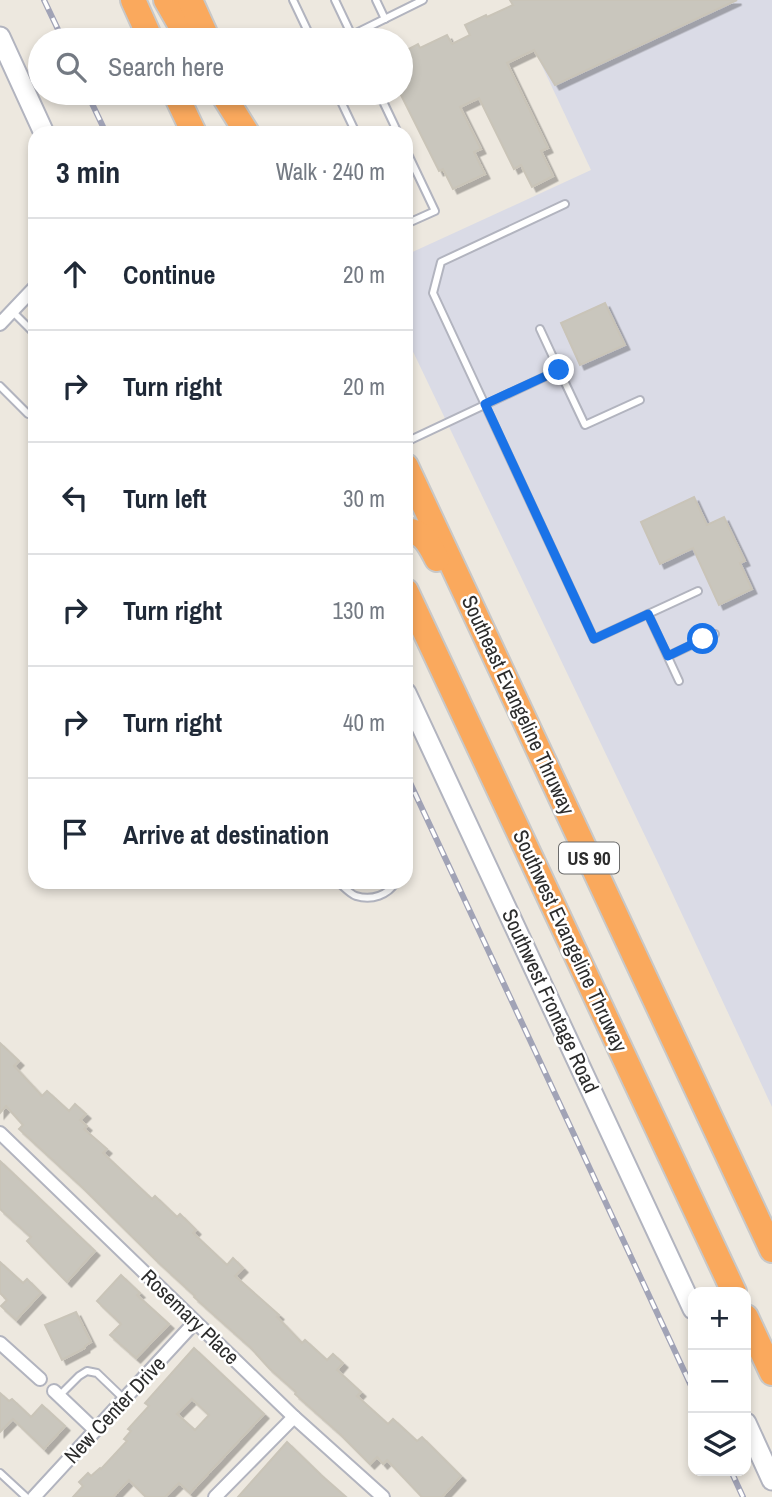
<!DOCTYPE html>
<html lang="en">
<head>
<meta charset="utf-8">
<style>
	:root { --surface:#fff; --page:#f2f2f3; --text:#1f2937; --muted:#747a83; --line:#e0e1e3 }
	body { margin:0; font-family:"Archivo Narrow",sans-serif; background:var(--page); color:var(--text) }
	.controls { position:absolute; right:21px; bottom:21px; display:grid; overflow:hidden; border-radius:14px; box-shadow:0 4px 10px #0003 }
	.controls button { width:63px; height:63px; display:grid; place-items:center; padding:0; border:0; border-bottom:2px solid var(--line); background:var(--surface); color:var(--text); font:35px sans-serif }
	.stop { position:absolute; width:21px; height:21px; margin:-16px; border:5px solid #1a73e8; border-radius:50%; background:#fff }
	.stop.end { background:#1a73e8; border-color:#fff; box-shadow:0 2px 7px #0008 }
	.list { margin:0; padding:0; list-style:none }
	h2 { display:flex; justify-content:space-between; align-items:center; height:91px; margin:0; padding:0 28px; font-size:30px }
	h2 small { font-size:23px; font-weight:400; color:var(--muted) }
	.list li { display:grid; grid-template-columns:46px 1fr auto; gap:21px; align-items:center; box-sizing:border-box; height:112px; padding:0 28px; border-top:2px solid var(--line) }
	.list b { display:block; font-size:26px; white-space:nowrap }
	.list em { font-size:23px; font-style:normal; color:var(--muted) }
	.icon { flex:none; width:38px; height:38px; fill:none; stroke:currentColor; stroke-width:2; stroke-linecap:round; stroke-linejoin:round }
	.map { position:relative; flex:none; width:772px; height:1497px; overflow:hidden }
	.search { position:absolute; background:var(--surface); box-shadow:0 4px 10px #0003; left:28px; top:28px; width:385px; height:77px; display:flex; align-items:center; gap:18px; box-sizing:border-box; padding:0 24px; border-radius:38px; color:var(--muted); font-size:26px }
	.panel { position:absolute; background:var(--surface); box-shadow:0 4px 10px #0003; left:28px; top:126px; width:385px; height:763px; border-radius:21px }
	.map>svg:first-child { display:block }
	.airport { fill:#dadbe6 }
	.building { fill:#c9c6bd; stroke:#c9c4b8; stroke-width:2; fill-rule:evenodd; filter:url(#shadow) }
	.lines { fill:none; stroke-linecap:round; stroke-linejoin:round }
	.lane-casing { stroke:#b2b4bf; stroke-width:10 }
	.street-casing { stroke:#b2b4bf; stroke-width:16 }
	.secondary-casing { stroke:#b2b4bf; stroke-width:23 }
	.highway-casing { stroke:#c8c8c8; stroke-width:28 }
	.lane { stroke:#fff; stroke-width:6 }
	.street { stroke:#fff; stroke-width:12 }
	.secondary { stroke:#fff; stroke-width:19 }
	.highway { stroke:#faa95d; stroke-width:24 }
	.rail-casing { stroke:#a1a3b6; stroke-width:6 }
	.rail { stroke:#fff; stroke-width:3.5; stroke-dasharray:10; stroke-linecap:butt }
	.route { stroke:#1a73e8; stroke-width:9 }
	.labels { text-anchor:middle; stroke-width:5; stroke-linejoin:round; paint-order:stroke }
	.shield { fill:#fff; stroke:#6b6b6b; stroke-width:2 }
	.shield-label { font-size:19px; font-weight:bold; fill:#2c2c2c }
	.street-label { font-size:21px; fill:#2c2c2c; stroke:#fff }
</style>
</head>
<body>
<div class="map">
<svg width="772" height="1497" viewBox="0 0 772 1497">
	<defs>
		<filter id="shadow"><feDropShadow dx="4.5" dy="4.5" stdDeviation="0" flood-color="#0004"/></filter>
	</defs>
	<rect width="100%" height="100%" fill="#ede8df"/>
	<!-- airport -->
	<polygon class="airport" points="511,0 772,0 772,1107 659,865 406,337 406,255 591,170"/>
	<!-- building -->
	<g class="building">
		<polygon points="510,0 737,0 555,85 534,50 507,63 548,148 541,151 553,176 532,187 521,165 514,169 479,98 460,107 481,149 474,152 485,174 453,189 443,169 439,171 401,95 401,53 418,44 420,48 447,35 452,44 470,35 465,25 486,15 487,17 513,5"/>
		<polygon points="605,303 625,345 580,365 561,323"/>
		<polygon points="694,497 707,525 724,517 745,561 740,563 752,589 719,605 693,548 660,564 641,522"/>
		<polygon points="0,1043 19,1061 14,1066 42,1096 47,1091 69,1111 75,1104 86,1114 80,1120 87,1126 84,1129 107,1149 103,1153 152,1199 155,1196 177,1217 180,1214 196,1230 193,1233 227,1265 233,1258 243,1268 235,1276 279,1315 277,1317 302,1343 305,1340 327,1360 333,1354 343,1363 337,1370 361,1392 357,1396 388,1424 393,1419 417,1441 422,1437 461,1476 442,1497 422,1497 387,1460 383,1464 377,1457 370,1464 339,1433 295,1394 296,1392 269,1368 250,1347 194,1297 195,1296 156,1260 81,1186 19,1129 23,1125 6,1106 0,1113"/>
		<polygon points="0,1161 95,1251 67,1282 27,1241 31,1237 0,1209"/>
		<polygon points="0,1262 23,1283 27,1279 41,1293 16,1320 1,1306 7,1300 0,1293"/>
		<polygon points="121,1275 140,1293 137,1295 169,1324 136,1358 110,1335 121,1324 97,1301"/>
		<polygon points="76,1312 91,1342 85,1346 85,1348 62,1360 45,1325"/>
		<path d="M194,1348L264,1414L190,1493L179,1483L165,1497H146L129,1480L113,1497H73L83,1486L79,1482L88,1473L91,1476L100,1468L101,1469L127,1441L124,1439L131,1431L128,1429L149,1406L145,1403ZM192,1399L209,1415L195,1430L177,1414Z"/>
		<polygon points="0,1393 9,1401 12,1399 31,1417 42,1405 65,1426 44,1449 13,1419 0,1432"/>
		<polygon points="287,1442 321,1475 346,1497 238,1497"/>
	</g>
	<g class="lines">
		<defs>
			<g id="lane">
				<polyline points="293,0 312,40"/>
				<polyline points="335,0 354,40"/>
				<polyline points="376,0 385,19"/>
				<polyline points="342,40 423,0"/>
				<polyline points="337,93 356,133"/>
				<polyline points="379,93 398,133"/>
				<polyline points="406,150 435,211 406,224"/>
				<polyline points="565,204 441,262 433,293 594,639 698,591"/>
				<polyline points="12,311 35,334"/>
				<polyline points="559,370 585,425 640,400"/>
				<polyline points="0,386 28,414"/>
				<polyline points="406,442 559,370 540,329"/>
				<polyline points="648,614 679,681"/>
				<polyline points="668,656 715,634"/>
				<path d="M338,882C343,886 350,894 356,896C372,901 388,895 396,882"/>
				<polyline points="59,1396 79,1376 87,1371 97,1373 124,1399"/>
				<polyline points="0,1473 26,1497"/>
			</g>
			<g id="street">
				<polyline points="0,324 35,287"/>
				<polyline points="0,1133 294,1417 383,1497"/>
				<polyline points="0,1343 40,1379"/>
				<polyline points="54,1391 95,1430"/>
				<polyline points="34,1497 195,1322"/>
				<polyline points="215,1497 294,1417"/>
			</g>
			<g id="secondary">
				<polyline points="0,37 44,133"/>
				<polyline points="406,693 693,1309"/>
				<polyline points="746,1423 772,1480"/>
			</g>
			<g id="highway">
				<polyline points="133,0 151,40"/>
				<polyline points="166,0 189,40"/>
				<polyline points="190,0 208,40"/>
				<polyline points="175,93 194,133"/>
				<polyline points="222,93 247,133"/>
				<polyline points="406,466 772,1250"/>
				<path d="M406,530C424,532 429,544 437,559"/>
				<polyline points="406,591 734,1292"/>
				<polyline points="746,1317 772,1373"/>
			</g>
		</defs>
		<!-- lane casing -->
		<use href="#lane" class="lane-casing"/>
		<!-- street casing -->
		<use href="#street" class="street-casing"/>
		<!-- secondary casing -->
		<use href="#secondary" class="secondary-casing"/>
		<!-- highway casing -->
		<use href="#highway" class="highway-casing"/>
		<!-- lane -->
		<use href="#lane" class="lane"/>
		<!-- street -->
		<use href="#street" class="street"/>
		<!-- secondary -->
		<use href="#secondary" class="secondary"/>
		<!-- highway -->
		<use href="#highway" class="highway"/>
		<defs>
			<g id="rail">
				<polyline points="44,0 63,40"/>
				<polyline points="87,93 106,133"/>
				<polyline points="406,774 693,1390"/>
				<polyline points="731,1471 743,1497"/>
			</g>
		</defs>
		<!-- rail casing -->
		<use href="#rail" class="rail-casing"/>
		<!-- rail -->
		<use href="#rail" class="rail"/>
	</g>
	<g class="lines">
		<!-- route -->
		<polyline class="route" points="559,370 485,404 594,639 648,614 668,656 703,639"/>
	</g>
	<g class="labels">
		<!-- shield labels -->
		<rect class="shield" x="559" y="842.5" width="60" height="31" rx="5"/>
		<g class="shield-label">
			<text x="589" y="865">US 90</text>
		</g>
		<!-- street labels -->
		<g class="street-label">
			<text transform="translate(518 705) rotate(65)" y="7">Southeast Evangeline Thruway</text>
			<text transform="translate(570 941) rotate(65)" y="7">Southwest Evangeline Thruway</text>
			<text transform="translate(550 1001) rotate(65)" y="7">Southwest Frontage Road</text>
			<text transform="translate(190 1317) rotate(44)" y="7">Rosemary Place</text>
			<text transform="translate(115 1410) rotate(-47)" y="7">New Center Drive</text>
		</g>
	</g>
</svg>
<div class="controls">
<button>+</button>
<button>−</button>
<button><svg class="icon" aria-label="layers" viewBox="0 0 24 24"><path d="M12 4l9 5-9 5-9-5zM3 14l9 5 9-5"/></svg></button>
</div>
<div class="stop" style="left:703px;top:639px"></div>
<div class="stop end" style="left:559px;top:370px"></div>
<div class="search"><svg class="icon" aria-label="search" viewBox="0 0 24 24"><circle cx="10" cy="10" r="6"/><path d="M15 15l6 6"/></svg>Search here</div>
<section class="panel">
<h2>3 min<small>Walk · 240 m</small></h2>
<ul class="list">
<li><svg class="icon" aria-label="ahead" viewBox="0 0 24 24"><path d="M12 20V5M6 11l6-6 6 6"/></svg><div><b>Continue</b></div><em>20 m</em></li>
<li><svg class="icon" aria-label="right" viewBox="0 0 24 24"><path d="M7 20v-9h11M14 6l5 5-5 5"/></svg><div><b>Turn right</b></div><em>20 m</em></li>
<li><svg class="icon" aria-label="left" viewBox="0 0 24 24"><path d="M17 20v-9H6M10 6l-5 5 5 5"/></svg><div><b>Turn left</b></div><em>30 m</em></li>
<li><svg class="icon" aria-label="right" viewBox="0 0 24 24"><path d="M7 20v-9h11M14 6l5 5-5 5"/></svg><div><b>Turn right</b></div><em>130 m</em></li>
<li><svg class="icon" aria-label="right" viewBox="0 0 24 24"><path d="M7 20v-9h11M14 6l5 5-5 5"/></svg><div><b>Turn right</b></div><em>40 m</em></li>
<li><svg class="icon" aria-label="arrive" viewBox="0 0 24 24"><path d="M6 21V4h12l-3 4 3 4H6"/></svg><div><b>Arrive at destination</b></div></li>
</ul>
</section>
</div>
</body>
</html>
